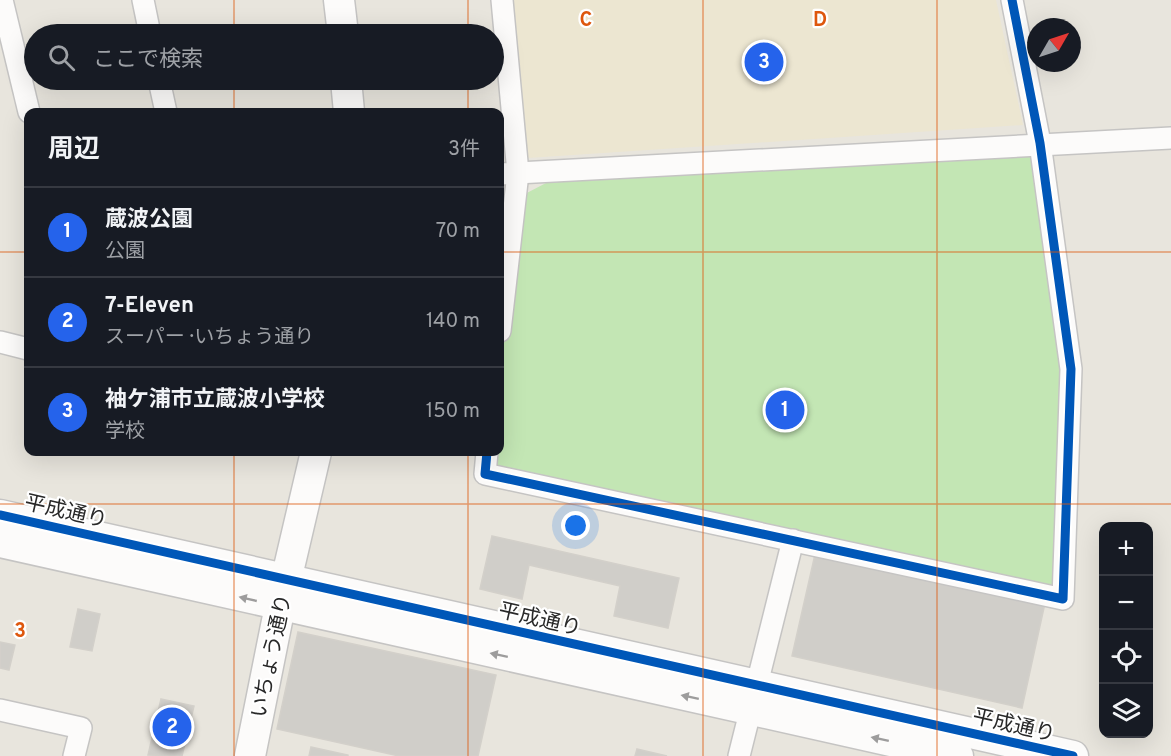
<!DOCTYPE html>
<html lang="ja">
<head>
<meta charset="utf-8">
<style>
	:root { --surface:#171b24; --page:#20242c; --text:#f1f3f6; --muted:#9ea1a6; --line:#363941; --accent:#2563eb }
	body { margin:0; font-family:Overpass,"Noto Sans JP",sans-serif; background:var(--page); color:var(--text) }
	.controls { position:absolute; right:18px; bottom:18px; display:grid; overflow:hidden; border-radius:12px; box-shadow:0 6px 24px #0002 }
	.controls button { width:54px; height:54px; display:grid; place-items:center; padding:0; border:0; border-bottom:2px solid var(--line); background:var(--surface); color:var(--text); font:30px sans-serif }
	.compass { position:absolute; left:1027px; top:18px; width:54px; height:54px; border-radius:50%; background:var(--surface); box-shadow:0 6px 24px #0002; rotate:51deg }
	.you { position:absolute; left:576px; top:526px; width:21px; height:21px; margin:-15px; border:4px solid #fff; border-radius:50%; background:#1a73e8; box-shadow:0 0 0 9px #1a73e833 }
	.badge { display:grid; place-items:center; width:39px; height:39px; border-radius:50%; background:var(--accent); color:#fff; font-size:20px; font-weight:700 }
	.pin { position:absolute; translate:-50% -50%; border:3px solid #fff; box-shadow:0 2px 6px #0006 }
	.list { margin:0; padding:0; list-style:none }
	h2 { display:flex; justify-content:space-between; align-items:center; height:78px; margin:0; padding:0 24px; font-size:26px }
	h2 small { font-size:20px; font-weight:400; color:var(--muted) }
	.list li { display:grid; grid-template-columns:39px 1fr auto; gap:18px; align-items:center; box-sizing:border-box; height:90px; padding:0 24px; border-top:2px solid var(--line) }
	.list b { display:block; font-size:22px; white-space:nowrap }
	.list p { margin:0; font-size:20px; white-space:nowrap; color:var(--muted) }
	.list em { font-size:20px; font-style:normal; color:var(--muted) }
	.icon { flex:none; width:33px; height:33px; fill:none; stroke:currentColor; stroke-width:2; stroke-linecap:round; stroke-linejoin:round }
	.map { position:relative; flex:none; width:1171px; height:756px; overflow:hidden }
	.search { position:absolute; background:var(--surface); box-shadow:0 6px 24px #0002; left:24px; top:24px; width:480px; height:66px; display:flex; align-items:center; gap:15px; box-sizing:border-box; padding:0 21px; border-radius:33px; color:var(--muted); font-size:22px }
	.panel { position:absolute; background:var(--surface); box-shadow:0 6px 24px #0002; left:24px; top:108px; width:480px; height:348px; border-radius:12px }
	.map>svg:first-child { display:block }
	.education { fill:#ece6d1 }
	.green { fill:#c3e6b4 }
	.building { fill:#d0cec9; stroke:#d3d0ca; stroke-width:1.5 }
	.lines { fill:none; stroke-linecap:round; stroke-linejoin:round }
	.street-casing { stroke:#c5c4c3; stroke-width:24 }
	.secondary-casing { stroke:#c5c4c3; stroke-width:33 }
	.street { stroke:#fcfbfa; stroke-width:21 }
	.secondary { stroke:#fcfbfa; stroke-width:30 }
	.cycleway-casing { stroke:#fff; stroke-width:13 }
	.cycleway { stroke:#0057b8; stroke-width:9 }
	.oneway { fill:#9d9c9c }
	.grid { fill:none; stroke:#de570d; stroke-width:1.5; stroke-opacity:0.55 }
	.labels { text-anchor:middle; stroke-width:4.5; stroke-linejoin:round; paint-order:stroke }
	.street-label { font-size:21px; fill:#292929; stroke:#fff }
	.grid-label { font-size:20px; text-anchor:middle; font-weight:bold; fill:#de570d; stroke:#fff; stroke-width:4.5; stroke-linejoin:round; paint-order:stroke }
</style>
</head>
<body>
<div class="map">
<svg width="1171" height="756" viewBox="0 0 1171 756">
	<rect width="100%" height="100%" fill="#e8e5dd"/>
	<!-- education -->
	<polygon class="education" points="513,0 996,0 1023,125 528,158"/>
	<!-- green -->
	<polygon class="green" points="1040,143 1071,369 1063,599 485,474 488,452 500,452 500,367 523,195 546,183"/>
	<!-- building -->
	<g class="building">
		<polygon points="492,536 679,578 668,628 614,616 620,586 529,565 522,599 480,589"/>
		<polygon points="816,550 1045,603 1022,708 792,656"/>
		<polygon points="78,609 100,614 92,651 70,647"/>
		<polygon points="298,632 496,675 478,756 399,756 277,729"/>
		<polygon points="0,642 15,645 9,670 0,668"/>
		<polygon points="161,699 194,706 182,756 148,755"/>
		<polygon points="311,747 348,755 348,756 309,756"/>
		<polygon points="637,749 667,756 635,756"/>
	</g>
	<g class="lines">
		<defs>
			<g id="street">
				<polyline points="2,0 29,112"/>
				<polyline points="143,0 150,34"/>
				<polyline points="159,80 166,112"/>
				<polyline points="500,174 1171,138"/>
				<polyline points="500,331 518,173 502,0"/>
				<polyline points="0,342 28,349"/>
				<polyline points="487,452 485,474 1063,599 1071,369 1040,143 1012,0"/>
				<polyline points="0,710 81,728 74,756"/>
				<polyline points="739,756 793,540"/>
			</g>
			<g id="secondary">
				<polyline points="339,0 343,34"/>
				<polyline points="346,80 349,112"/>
				<polyline points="0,515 1073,756"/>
				<polyline points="0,542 958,756"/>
				<polyline points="250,756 280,606 316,452"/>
			</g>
		</defs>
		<!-- street casing -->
		<use href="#street" class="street-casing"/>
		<!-- secondary casing -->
		<use href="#secondary" class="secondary-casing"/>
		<!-- street -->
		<use href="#street" class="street"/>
		<!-- secondary -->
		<use href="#secondary" class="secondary"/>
		<defs>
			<g id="cycleway">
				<polyline points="487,452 485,474 1063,599 1071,369 1040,143 1012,0"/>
				<polyline points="0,515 1073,756"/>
			</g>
		</defs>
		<!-- cycleway casing -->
		<use href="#cycleway" class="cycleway-casing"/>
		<!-- cycleway -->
		<use href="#cycleway" class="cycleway"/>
	</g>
	<!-- one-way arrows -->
	<defs><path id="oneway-solid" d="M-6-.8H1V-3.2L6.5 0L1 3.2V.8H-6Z" transform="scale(1.5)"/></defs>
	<g class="oneway">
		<use href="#oneway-solid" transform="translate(248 599) rotate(-167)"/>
		<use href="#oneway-solid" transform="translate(499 655) rotate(-168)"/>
		<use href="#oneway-solid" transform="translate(690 697) rotate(-168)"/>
		<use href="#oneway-solid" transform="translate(880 739) rotate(-168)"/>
	</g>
	<!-- grid -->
	<path class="grid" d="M234,0V34M468,0V34M703,0V756M937,0V756M234,80V112M468,80V112M0,252H28M500,252H1171M234,452V756M468,452V756M0,504H1171"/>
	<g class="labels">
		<!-- street labels -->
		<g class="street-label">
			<text transform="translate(66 511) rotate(13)" y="7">平成通り</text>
			<text transform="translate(540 619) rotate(13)" y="7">平成通り</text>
			<text transform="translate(271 656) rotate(-78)" y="7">いちょう通り</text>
			<text transform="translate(1014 725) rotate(13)" y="7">平成通り</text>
		</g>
	</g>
	<g class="grid-label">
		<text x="586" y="26">C</text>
		<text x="820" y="26">D</text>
		<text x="20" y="637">3</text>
	</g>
</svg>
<div class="controls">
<button>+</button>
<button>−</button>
<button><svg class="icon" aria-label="locate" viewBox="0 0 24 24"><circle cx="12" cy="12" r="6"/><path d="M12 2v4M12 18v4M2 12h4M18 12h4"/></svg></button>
<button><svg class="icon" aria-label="layers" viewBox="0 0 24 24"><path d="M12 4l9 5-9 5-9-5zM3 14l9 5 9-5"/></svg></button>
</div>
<svg class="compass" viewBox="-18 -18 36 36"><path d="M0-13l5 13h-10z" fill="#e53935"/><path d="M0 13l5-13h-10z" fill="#9ea1a6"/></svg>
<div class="you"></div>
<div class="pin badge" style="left:785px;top:410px">1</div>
<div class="pin badge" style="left:172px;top:727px">2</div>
<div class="pin badge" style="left:764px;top:62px">3</div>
<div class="search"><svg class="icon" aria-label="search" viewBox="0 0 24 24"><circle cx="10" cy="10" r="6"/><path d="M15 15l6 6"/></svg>ここで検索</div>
<section class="panel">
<h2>周辺<small>3件</small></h2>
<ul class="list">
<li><span class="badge">1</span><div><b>蔵波公園</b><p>公園</p></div><em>70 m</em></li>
<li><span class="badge">2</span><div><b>7-Eleven</b><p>スーパー · いちょう通り</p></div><em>140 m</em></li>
<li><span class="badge">3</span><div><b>袖ケ浦市立蔵波小学校</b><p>学校</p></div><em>150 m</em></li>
</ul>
</section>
</div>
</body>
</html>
